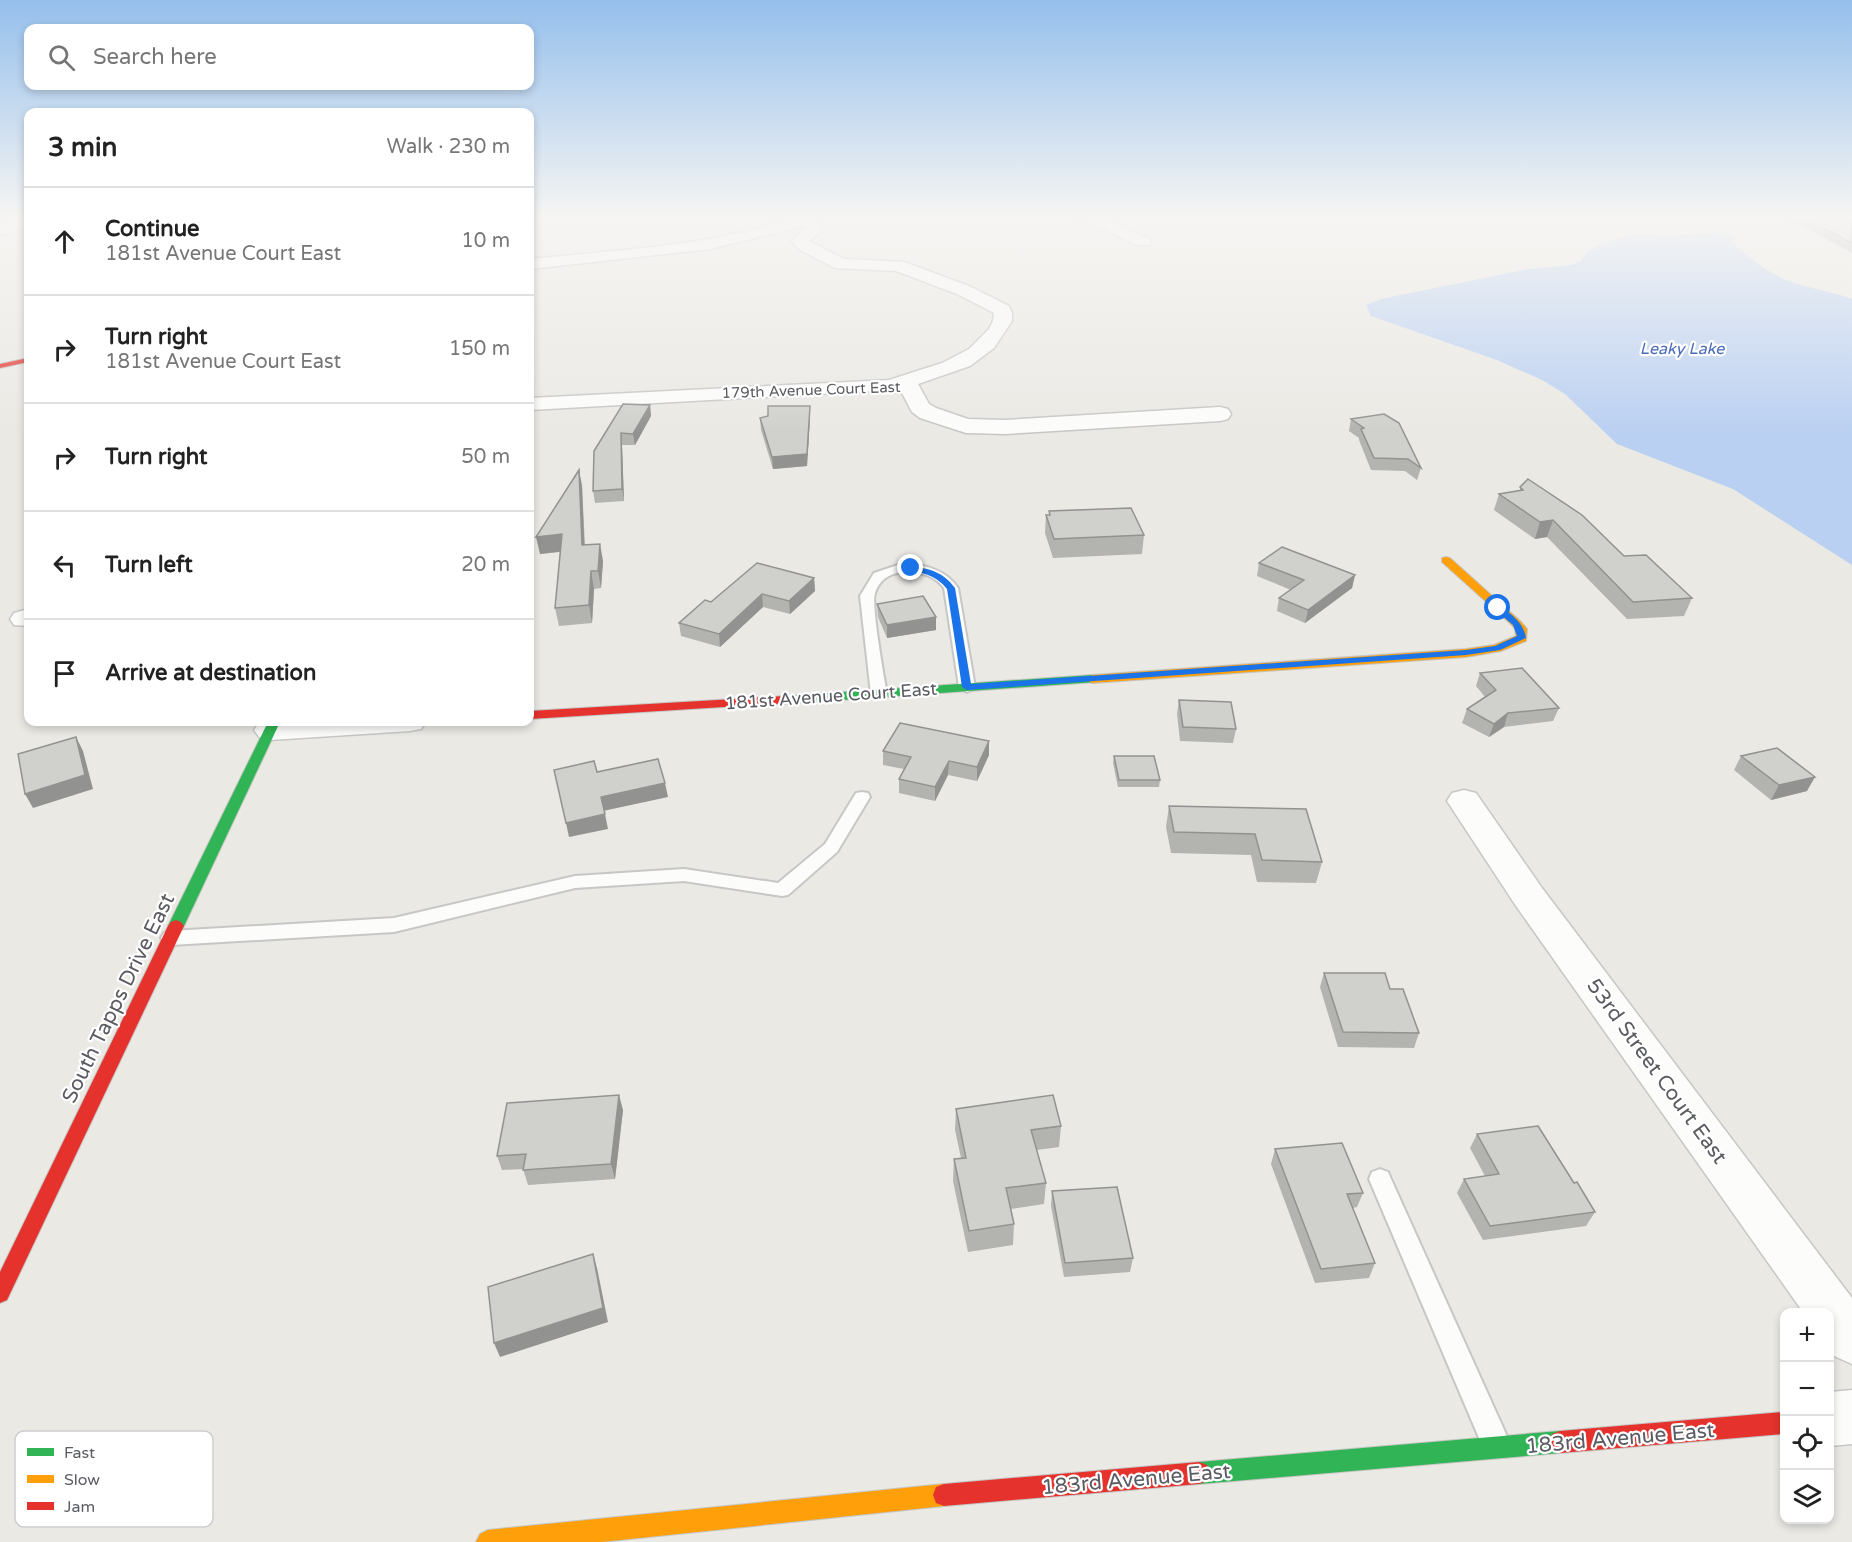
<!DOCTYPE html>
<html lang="en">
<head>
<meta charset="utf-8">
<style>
	:root { --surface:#fff; --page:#f6f6f6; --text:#222; --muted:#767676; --line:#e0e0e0 }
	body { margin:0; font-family:"Varela Round",sans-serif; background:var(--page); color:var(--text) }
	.controls { position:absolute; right:18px; bottom:18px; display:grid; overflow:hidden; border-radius:12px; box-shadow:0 3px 9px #0003 }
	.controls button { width:54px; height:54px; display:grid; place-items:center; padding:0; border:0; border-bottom:2px solid var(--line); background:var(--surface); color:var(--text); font:30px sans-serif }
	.stop { position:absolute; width:18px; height:18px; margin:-14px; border:4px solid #1a73e8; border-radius:50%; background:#fff }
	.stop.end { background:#1a73e8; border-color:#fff; box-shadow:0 2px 6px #0008 }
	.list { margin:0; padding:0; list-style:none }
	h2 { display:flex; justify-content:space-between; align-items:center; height:78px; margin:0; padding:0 24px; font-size:26px }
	h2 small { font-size:20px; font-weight:400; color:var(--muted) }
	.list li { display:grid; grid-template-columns:39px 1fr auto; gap:18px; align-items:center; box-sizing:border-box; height:108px; padding:0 24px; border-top:2px solid var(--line) }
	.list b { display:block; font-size:22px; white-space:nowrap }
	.list p { margin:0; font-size:20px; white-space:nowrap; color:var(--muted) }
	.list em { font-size:20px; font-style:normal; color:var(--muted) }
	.icon { flex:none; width:33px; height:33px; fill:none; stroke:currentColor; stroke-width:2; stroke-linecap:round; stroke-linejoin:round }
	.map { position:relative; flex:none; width:1852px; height:1542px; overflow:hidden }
	.search { position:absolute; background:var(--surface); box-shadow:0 3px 9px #0003; left:24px; top:24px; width:510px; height:66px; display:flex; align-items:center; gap:15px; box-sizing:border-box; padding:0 21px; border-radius:12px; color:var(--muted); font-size:22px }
	.panel { position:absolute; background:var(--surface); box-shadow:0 3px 9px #0003; left:24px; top:108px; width:510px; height:618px; border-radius:12px }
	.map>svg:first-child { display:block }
	.water { fill:#bad0f2 }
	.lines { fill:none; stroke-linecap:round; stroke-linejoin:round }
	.lane-casing { stroke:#c6c7c6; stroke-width:4 }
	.street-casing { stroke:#c6c7c6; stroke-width:3 }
	.fast-casing { stroke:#c5c6c4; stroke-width:2 }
	.slow-casing { stroke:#c5c6c4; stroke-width:2 }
	.jam-casing { stroke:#c5c6c4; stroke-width:2 }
	.lane { fill:#fcfcfb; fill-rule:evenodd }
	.street { fill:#fcfcfb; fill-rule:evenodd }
	.fast { fill:#30b455; fill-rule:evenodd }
	.slow { fill:#ff9f0a; fill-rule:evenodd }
	.jam { fill:#e5322d; fill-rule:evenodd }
	.wall { fill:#b3b3b0 }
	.shaded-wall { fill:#929290 }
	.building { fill:#d0d0cd; stroke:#929290; stroke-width:1.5 }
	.route { fill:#1a73e8 }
	.labels { text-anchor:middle; stroke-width:4.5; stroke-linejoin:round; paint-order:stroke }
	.far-street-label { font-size:15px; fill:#5a5c62; stroke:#fff }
	.far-water-label { font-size:16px; font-style:italic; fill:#4b6db8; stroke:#fff }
	.street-label { font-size:18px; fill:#5a5c62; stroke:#fff }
	.near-street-label { font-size:21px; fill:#5a5c62; stroke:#fff }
	.key { fill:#fff; stroke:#ceced0; stroke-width:1.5 }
	.key-label { font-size:16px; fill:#5a5c62 }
</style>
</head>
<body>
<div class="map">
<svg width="1852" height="1542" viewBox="0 0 1852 1542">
	<rect width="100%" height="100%" fill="#eae9e4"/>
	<!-- water -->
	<path class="water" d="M1722,233L1737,238L1731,242C1750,257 1767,273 1789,281C1809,289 1832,291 1852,299V565L1733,489L1617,444L1565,394L1542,380L1497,360L1371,316L1366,305L1381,299L1528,269L1571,265L1581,261L1588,251L1602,244L1635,234L1671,235Z"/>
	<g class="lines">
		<defs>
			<g id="lane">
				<path d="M901,564C924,564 945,569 958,588L975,687L972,690L967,692L959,687L944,588C935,576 922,572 907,572C892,572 880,578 875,593C871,604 884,677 887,694L879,699L871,694L860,596L874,573Z"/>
				<polygon points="862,792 868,793 870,797 837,852 788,895 782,896 684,881 575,888 394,932 171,945 164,943 161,938 164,933 171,931 394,918 575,876 684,869 778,883 825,844 856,793"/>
				<polygon points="1380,1169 1388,1172 1391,1179 1505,1432 1509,1442 1505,1452 1495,1456 1485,1452 1369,1179 1372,1172"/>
			</g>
			<g id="street">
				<polygon points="28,217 28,227 0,235 0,225"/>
				<path d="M798,217H822L818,221L823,230L809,241L844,259L904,262L969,286L1009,306L1012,313V321L994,348L970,366L918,384L929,404L936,408L968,419L1005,420L1220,407L1228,409L1231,414L1228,419L1220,421L1005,434L966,433L920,418L912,412L902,393L873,391L530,410V398L889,380L942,363L969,349L989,329L993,321L994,313L957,294L896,271L835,268L800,250L791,241L807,228L803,226L710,249L530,269V259C620,250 711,246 798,217Z"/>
				<polygon points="1078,217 1099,217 1149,239 1151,242 1149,245 1137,245"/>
				<polygon points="28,609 28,626 14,625 10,619 14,613"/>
				<polygon points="266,722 426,722 421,729 410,731 270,740 259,737 254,730 259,723"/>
				<polygon points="1464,790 1476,793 1542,888 1852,1298 1852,1364 1834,1356 1830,1350 1830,1312 1803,1312 1516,906 1447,801 1452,793"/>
				<polygon points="1852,1390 1852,1444 1830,1446 1830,1392"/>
			</g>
			<g id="fast">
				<polygon points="1092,675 1098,679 1096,682 785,704 779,700 785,696"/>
				<polygon points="268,722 280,722 184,926 181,930 171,930 168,926"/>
				<polygon points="1560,1431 1568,1434 1571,1442 1568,1450 1560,1453 1199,1484 1191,1481 1188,1473 1191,1465 1199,1462"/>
			</g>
			<g id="slow">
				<polygon points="1446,557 1450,558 1520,621 1527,629 1526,641 1501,651 1466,657 1092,683 1086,679 1092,675 1466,649 1494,645 1516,636 1515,629 1512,625 1442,562 1442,558"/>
				<polygon points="944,1484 952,1487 955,1495 952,1503 944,1506 601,1542 476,1542 480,1534 488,1530"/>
			</g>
			<g id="jam">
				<polygon points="28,358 28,362 0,368 0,364"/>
				<polygon points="785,696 791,700 789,703 530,719 530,711"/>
				<polygon points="176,920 181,922 184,926 7,1300 0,1303 0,1272 168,926 171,922"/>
				<polygon points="1784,1412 1784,1434 1560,1453 1552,1450 1549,1442 1552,1434 1560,1431"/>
				<polygon points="1199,1462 1207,1465 1210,1473 1207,1481 1199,1484 944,1506 936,1503 933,1495 936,1487 944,1484"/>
			</g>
		</defs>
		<!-- lane casing -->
		<use href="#lane" class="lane-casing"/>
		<!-- street casing -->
		<use href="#street" class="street-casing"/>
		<!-- fast casing -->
		<use href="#fast" class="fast-casing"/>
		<!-- slow casing -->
		<use href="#slow" class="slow-casing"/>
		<!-- jam casing -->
		<use href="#jam" class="jam-casing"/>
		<!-- lane -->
		<use href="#lane" class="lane"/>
		<!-- street -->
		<use href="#street" class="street"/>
		<!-- fast -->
		<use href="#fast" class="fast"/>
		<!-- slow -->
		<use href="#slow" class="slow"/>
		<!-- jam -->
		<use href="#jam" class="jam"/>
	</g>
	<!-- wall -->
	<g class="wall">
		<polygon points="1785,217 1852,217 1852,253"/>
		<polygon points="650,405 651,416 635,445 622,445 624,501 595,503 593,491 594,451"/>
		<polygon points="810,406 810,417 807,466 773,469 761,430 760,418"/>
		<polygon points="1351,419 1421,468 1417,480 1405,471 1371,470 1359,440 1359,438 1349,431"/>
		<polygon points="579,470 582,486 585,545 603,561 601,588 594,589 592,623 559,626 555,608 560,552 540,554"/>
		<polygon points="1520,487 1624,556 1692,598 1684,616 1627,619 1547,537 1535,539 1494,510 1499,494 1520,490"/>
		<polygon points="1049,511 1144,535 1142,554 1053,558 1045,533 1046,515 1049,515"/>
		<polygon points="1259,563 1355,575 1352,588 1305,623 1277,611 1279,598 1291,590 1257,576"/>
		<polygon points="814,578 815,591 790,614 763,607 720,647 681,636 679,623 711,602"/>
		<polygon points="877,604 936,630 887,638 878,617"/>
		<polygon points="1480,673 1559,708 1553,721 1504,727 1489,737 1462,723 1467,709 1485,697 1476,686"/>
		<polygon points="1179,700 1236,729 1233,743 1180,741 1177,714"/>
		<polygon points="989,741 989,755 977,781 948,775 935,801 899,793 899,779 904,769 883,765 883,751"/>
		<polygon points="1114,756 1160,780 1159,787 1118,787 1113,763"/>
		<polygon points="1741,756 1807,791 1771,800 1734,770"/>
		<polygon points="1169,806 1306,809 1322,862 1316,883 1257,882 1251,855 1171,853 1166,827"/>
		<polygon points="1324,973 1390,989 1419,1033 1414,1048 1338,1047 1320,987"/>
		<polygon points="956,1109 1061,1126 1059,1147 1037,1150 1046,1183 1044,1204 1011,1209 1014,1224 1013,1245 968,1252 953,1181 954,1159 961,1158 955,1130"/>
		<polygon points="623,1110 615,1179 528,1185 523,1169 502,1170 497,1156"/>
		<polygon points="1477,1134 1574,1183 1595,1212 1586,1226 1483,1240 1457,1193 1464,1179 1485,1176 1470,1148"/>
		<polygon points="1275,1149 1363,1193 1357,1207 1353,1208 1375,1263 1369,1278 1315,1283 1271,1164"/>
		<polygon points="1052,1191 1133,1258 1130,1272 1064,1277 1051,1206"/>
	</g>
	<!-- shaded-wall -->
	<g class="shaded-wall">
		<polygon points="650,405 651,416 635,445 633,434"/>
		<polygon points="810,406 810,417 807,466 773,469 772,457"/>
		<polygon points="621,433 622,445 624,501 622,489"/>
		<polygon points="579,470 582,486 585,562 582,545"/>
		<polygon points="1553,520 1547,537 1535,539 1540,522"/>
		<polygon points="562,534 565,551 540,554 536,537"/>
		<polygon points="600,544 603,561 601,588 598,571"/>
		<polygon points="591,571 594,589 592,623 589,605"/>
		<polygon points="1355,575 1352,588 1305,623 1308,610"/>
		<polygon points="814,578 815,591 790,614 789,601"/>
		<polygon points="762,594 763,607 720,647 719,634"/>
		<polygon points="936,617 936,630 887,638 887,625"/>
		<polygon points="1508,713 1504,727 1489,737 1494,724"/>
		<polygon points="76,737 83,751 93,789 33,808 25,794"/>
		<polygon points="989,741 989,755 977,781 977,767"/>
		<polygon points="949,761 948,775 935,801 935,787"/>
		<polygon points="1815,777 1807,791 1771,800 1779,785"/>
		<polygon points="665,783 668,797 603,811 601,797"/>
		<polygon points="605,814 608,829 569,837 566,823"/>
		<polygon points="619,1095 623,1110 615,1179 611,1164"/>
		<polygon points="593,1254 597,1268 608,1322 500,1357 494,1343"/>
	</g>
	<!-- building -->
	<g class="building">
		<polygon points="1802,217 1852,217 1852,243"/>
		<polygon points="623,404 650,405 633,434 621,433 622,489 593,491 594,451"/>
		<polygon points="768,406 810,406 807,454 772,457 760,418 768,416"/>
		<polygon points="1384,414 1399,423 1421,468 1408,459 1374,458 1361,429 1364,428 1351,419"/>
		<polygon points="579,470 582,545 600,544 598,571 591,571 589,605 555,608 562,534 536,537"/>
		<polygon points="1528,479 1582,515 1624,556 1646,555 1692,598 1633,602 1553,520 1540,522 1499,494 1523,490 1520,487"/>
		<polygon points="1131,508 1144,535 1054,539 1046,515 1050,515 1049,511"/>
		<polygon points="1282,547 1355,575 1308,610 1279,598 1304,580 1259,563"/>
		<polygon points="757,563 814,578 789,601 762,594 719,634 679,623 705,600 711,602"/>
		<polygon points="923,596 936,617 887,625 877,604"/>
		<polygon points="1522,668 1559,708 1508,713 1494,724 1467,709 1496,690 1480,673"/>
		<polygon points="1179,700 1231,702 1236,729 1183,727"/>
		<polygon points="900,723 989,741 977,767 949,761 935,787 899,779 911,757 883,751"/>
		<polygon points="76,737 85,775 25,794 18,754"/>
		<polygon points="1777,748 1815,777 1779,785 1741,756"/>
		<polygon points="1114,756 1154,756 1160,780 1119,780"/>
		<polygon points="658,759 665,783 601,797 605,814 566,823 554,770 594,761 597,772"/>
		<polygon points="1169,806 1306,809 1322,862 1262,860 1255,834 1174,832"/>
		<polygon points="1324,973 1385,973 1390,989 1403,989 1419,1033 1343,1032"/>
		<polygon points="619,1095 611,1164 523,1170 526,1154 497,1156 507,1103"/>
		<polygon points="1053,1095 1061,1126 1031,1130 1046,1183 1006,1188 1014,1224 969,1231 954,1159 966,1158 956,1109"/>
		<polygon points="1538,1126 1574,1183 1577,1182 1595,1212 1490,1226 1464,1179 1499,1174 1477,1134"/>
		<polygon points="1342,1143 1363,1193 1347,1194 1375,1263 1321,1269 1275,1149"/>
		<polygon points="1117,1187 1133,1258 1065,1263 1052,1191"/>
		<polygon points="593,1254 603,1308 494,1343 488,1287"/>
	</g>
	<!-- sky -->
	<linearGradient id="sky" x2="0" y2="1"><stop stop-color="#95bfec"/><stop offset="0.5" stop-color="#f6f5f3"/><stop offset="1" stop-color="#f6f5f3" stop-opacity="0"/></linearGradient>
	<rect width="1852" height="433" fill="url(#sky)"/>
	<!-- route -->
	<path class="route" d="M911,566C931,569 943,572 955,588L971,684L1466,650L1495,646L1517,636L1513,625L1493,608L1498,606C1510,612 1524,623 1526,638L1500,650L1466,655L967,690L962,687L947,589C936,575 925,574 908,570V567Z"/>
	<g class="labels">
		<!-- far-street labels -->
		<g class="far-street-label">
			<text transform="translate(811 390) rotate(-2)" y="5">179th Avenue Court East</text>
		</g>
		<!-- far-water labels -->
		<g class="far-water-label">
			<text x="1682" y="354">Leaky Lake</text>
		</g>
		<!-- street labels -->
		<g class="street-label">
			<text transform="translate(831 696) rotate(-4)" y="6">181st Avenue Court East</text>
		</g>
		<!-- near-street labels -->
		<g class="near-street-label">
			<text transform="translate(118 998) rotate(-64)" y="7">South Tapps Drive East</text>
			<text transform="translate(1657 1071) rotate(54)" y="7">53rd Street Court East</text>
			<text transform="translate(1620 1438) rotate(-5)" y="7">183rd Avenue East</text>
			<text transform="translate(1136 1479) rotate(-5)" y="7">183rd Avenue East</text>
		</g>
	</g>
	<!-- legend -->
	<rect x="15" y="1431" width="198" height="96" rx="9" class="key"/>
	<rect x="27" y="1448" width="27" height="8" fill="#30b455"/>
	<rect x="27" y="1475" width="27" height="8" fill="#ff9f0a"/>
	<rect x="27" y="1502" width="27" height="8" fill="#e5322d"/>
	<g class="key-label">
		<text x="64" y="1458">Fast</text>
		<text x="64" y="1485">Slow</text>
		<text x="64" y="1512">Jam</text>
	</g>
</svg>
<div class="controls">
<button>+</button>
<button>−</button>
<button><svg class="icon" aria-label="locate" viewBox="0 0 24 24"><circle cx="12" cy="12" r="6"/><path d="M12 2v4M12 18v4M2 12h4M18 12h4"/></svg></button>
<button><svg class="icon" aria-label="layers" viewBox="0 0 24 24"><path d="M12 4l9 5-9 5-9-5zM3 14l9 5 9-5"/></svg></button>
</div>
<div class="stop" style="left:1498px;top:608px"></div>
<div class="stop end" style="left:911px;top:568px"></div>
<div class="search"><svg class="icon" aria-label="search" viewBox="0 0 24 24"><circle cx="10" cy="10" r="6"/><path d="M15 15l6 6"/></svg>Search here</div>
<section class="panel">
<h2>3 min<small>Walk · 230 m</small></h2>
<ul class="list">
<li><svg class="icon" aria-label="ahead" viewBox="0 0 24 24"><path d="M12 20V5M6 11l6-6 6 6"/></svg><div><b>Continue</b><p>181st Avenue Court East</p></div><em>10 m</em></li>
<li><svg class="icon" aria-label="right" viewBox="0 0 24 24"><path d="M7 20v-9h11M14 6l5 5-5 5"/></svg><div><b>Turn right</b><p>181st Avenue Court East</p></div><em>150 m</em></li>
<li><svg class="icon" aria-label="right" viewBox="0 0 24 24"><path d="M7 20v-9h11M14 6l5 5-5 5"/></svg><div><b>Turn right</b></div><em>50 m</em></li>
<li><svg class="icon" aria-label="left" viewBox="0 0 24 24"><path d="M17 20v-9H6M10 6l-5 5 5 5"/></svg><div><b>Turn left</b></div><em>20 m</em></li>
<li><svg class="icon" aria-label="arrive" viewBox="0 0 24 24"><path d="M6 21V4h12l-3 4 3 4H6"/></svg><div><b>Arrive at destination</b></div></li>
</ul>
</section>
</div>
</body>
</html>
